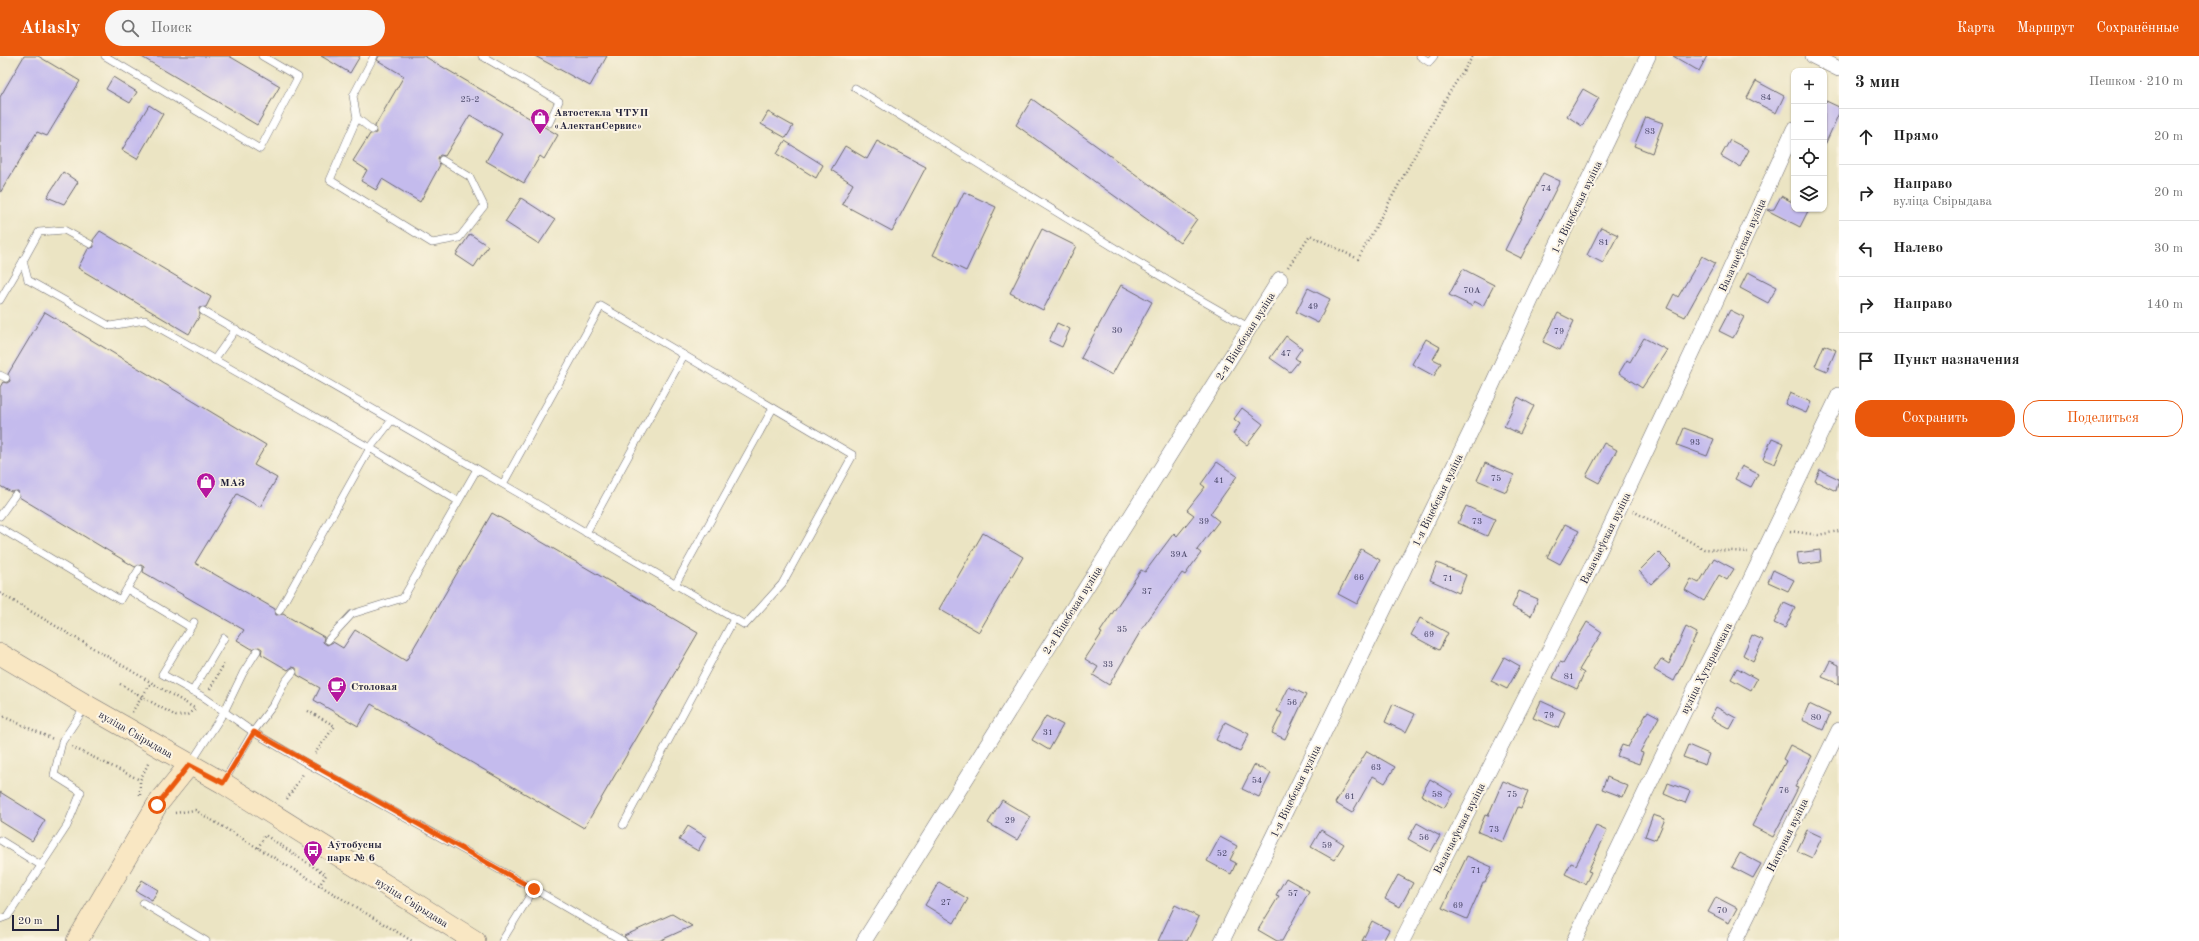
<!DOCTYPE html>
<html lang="ru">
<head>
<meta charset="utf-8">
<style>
	:root { --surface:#fff; --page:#f6f6f6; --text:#222; --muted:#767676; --line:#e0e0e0; --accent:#ea580c }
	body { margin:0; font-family:"Old Standard TT",serif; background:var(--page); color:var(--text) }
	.controls { position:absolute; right:12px; top:12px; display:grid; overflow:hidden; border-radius:8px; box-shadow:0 1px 3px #0004 }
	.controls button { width:36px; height:36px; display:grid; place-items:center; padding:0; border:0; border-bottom:1px solid var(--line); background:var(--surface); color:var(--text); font:20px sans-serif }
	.scale { position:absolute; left:12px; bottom:10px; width:47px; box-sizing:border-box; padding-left:4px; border:2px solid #22223b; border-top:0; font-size:11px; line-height:14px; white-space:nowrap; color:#22223b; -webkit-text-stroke:3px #fcf5e5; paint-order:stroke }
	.stop { position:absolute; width:12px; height:12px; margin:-9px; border:3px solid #ea580c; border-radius:50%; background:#fff }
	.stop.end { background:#ea580c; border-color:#fff; box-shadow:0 1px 4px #0008 }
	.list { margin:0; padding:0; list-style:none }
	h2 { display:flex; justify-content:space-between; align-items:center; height:52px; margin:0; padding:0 16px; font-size:17px }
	h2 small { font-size:13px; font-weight:400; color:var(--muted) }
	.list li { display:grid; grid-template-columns:26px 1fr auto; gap:12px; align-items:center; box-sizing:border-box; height:56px; padding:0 16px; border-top:1px solid var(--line) }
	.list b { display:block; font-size:15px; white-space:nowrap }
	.list p { margin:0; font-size:13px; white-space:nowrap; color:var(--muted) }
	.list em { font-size:13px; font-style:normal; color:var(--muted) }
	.actions { display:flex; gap:8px; padding:12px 16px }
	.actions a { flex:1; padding:9px 0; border:1px solid var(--accent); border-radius:16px; text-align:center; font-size:14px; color:var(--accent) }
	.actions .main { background:var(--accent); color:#fff }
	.icon { flex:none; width:22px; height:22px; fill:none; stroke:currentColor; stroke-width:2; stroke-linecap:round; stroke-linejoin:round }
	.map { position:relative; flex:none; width:1839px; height:885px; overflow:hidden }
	header { display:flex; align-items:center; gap:24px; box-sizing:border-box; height:56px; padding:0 20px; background:var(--accent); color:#fff }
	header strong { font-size:19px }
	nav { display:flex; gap:22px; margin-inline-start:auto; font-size:14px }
	.search { width:280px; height:36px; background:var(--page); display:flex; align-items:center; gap:10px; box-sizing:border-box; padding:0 14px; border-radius:22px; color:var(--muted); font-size:15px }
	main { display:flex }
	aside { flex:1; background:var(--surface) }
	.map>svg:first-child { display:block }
	.building { fill:#c4bbed }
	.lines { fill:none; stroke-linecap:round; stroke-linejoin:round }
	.service-casing { stroke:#68666b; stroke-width:8 }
	.minor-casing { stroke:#68666b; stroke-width:16 }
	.secondary-casing { stroke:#68666b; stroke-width:22 }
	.path { stroke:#68666b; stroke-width:2.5; stroke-dasharray:1 3; stroke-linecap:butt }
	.service { stroke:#fff; stroke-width:7 }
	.minor { stroke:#fff; stroke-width:15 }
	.secondary { stroke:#f9e7c3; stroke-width:21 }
	.route { stroke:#ea580c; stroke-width:5 }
	.labels { text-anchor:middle; stroke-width:4; stroke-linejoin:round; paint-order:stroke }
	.number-label { font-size:9px; fill:#4a4868 }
	.poi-label { font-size:11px; font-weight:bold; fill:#22223b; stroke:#fcf5e5; text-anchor:start }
	.street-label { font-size:11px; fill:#22223b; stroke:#fcf5e5 }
</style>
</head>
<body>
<header>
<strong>Atlasly</strong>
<div class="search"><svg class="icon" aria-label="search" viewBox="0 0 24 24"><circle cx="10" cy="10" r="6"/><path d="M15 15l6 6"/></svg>Поиск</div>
<nav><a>Карта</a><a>Маршрут</a><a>Сохранённые</a></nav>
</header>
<main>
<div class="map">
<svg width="1839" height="885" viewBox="0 0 1839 885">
	<rect width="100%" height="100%" fill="#fcf5e5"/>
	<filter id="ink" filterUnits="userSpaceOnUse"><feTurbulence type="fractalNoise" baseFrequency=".025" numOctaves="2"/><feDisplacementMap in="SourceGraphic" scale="8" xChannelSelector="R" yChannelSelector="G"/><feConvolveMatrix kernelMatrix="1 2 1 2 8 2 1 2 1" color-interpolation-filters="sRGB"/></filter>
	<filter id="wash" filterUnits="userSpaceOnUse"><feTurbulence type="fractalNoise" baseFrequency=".012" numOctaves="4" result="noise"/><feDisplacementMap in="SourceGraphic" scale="16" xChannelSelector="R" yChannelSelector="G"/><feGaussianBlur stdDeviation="0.9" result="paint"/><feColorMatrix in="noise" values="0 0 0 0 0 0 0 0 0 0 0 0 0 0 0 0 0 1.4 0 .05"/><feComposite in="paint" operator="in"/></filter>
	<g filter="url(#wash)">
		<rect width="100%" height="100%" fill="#ebe4c3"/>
		<g id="blocks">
			<!-- building -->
			<g class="building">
				<polygon points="24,0 38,0 80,25 47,80 37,76 0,137 0,41"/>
				<polygon points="140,0 229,0 280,30 257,69"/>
				<polygon points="321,0 360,0 350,17"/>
				<polygon points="379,0 424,0 558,79 544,103 540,100 524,127 486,105 502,78 470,59 445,100 440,99 438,102 440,109 420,146 382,123 376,134 361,125 367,114 353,105 370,78 376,77 375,70 404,20 377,4"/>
				<polygon points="535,0 607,0 590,30"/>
				<polygon points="1673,0 1707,0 1699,15"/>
				<polygon points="113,21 137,36 130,47 106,33"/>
				<polygon points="1756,25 1784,40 1776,57 1747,42"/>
				<polygon points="1583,33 1599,42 1582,70 1567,60"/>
				<polygon points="1032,43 1197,163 1180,187 1016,69"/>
				<polygon points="1824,44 1839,51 1839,57 1824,91"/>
				<polygon points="149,49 163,58 137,103 122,94"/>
				<polygon points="768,56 793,70 786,82 761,68"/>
				<polygon points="1646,61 1663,67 1652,97 1634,90"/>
				<polygon points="1730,84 1749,94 1740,111 1721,100"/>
				<polygon points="785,85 823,109 816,122 777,98"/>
				<polygon points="877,85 926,111 892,175 842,148 853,128 831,114 845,90 867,103"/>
				<polygon points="63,116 78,126 64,148 47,141"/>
				<polygon points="1543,117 1560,125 1521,202 1505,194"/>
				<polygon points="964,136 996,151 966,215 933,199"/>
				<polygon points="1781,140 1794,147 1794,153 1809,153 1800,171 1767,154 1774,153"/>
				<polygon points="521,142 555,164 539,188 505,166"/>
				<polygon points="1601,171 1618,179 1603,207 1587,199"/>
				<polygon points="1042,173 1076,190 1043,254 1010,237"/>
				<polygon points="100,175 211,241 206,251 199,252 200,259 189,278 78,212 88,193 94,191 93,184"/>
				<polygon points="470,178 488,190 474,211 456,199"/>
				<polygon points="1702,200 1715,207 1685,261 1667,252 1674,238 1678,241"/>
				<polygon points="1463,213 1494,229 1483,250 1474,245 1472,250 1449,239"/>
				<polygon points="1748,216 1777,231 1768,247 1740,232"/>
				<polygon points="1121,229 1152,246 1112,319 1081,302"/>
				<polygon points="1308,232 1330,243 1318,267 1296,256"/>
				<polygon points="1730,254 1744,261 1733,282 1719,275"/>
				<polygon points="45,256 266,389 254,409 277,422 260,451 237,438 195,507 275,553 276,559 283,558 324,581 323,586 327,589 333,586 343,592 355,574 406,605 492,457 698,577 584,772 371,648 358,670 314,644 320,632 297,619 296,612 292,611 288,614 261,598 262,593 259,591 252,593 237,584 244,574 143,516 144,511 141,509 135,511 19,441 18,435 11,436 0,430 0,331 3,326 7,327 10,325 8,318"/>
				<polygon points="1558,257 1574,265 1560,294 1543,286"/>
				<polygon points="1057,267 1070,273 1062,291 1049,285"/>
				<polygon points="1286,280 1302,292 1295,302 1299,305 1290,316 1270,302"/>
				<polygon points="1644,282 1667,294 1642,332 1619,317 1627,304 1630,306"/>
				<polygon points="1426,283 1440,291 1433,303 1441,307 1434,320 1412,308"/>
				<polygon points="1824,289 1836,294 1827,315 1815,310"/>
				<polygon points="1790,337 1811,346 1806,357 1785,348"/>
				<polygon points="1518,341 1534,350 1520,378 1504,370"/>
				<polygon points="1242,352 1263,368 1247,389 1233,378 1240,368 1234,363"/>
				<polygon points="1684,372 1714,383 1707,400 1677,389"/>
				<polygon points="1772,382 1784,387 1775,408 1763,403"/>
				<polygon points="1604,387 1617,394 1599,427 1586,420"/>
				<polygon points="1217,406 1237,420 1210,458 1219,465 1197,494 1201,497 1192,509 1185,519 1182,517 1143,571 1109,629 1093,619 1098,611 1085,603 1102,577 1100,576 1141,514 1145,516 1174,477 1177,480 1194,459 1187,454 1205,431 1201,428"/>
				<polygon points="1485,407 1514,419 1506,436 1477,424"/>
				<polygon points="1742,410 1758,418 1751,431 1735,423"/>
				<polygon points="1820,414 1839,423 1836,435 1815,425"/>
				<polygon points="1466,450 1495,463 1487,480 1458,467"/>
				<polygon points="1565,468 1579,475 1560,508 1547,501"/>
				<polygon points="983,477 1023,501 979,576 939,553"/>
				<polygon points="1361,493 1380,504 1357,548 1338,538"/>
				<polygon points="1820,494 1821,506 1799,509 1797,497"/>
				<polygon points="1658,496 1671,509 1651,528 1639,515"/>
				<polygon points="1714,502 1734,513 1727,524 1719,519 1704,545 1685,534 1691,523 1699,527"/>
				<polygon points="1437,507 1466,519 1459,537 1430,524"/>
				<polygon points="1773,514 1794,524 1788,535 1768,526"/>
				<polygon points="1519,535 1538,543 1531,560 1512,551"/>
				<polygon points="1784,547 1795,552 1785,572 1774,567"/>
				<polygon points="1420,562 1448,577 1439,594 1411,579"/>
				<polygon points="1587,566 1602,576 1579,614 1584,617 1577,633 1553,622 1560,606 1563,607"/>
				<polygon points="1686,571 1697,577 1674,625 1654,614 1661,603 1669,608"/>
				<polygon points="1752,579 1763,584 1753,605 1743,599"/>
				<polygon points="1504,601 1520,610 1507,633 1491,625"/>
				<polygon points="1830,605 1839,609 1839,628 1822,621"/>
				<polygon points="1737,612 1757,623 1751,634 1731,623"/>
				<polygon points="1289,631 1306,639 1285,683 1272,677 1282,657 1277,655"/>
				<polygon points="1541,645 1565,656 1558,672 1533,662"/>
				<polygon points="1393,648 1415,658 1406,676 1385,666"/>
				<polygon points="1809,648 1830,658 1823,674 1802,664"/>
				<polygon points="1716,651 1736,662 1730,673 1710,662"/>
				<polygon points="1648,655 1659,661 1640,696 1643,697 1639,708 1617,700 1622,689 1628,691"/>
				<polygon points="1046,660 1063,669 1049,694 1032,684"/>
				<polygon points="1225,666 1249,678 1240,695 1216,684"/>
				<polygon points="1688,689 1709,698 1705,709 1683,701"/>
				<polygon points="1790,689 1812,700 1795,731 1798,732 1773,781 1752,770 1786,705 1783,703"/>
				<polygon points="1367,695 1395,711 1385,727 1373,720 1352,757 1335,747"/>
				<polygon points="1254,709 1271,717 1259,741 1242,733"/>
				<polygon points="1607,721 1628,730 1623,741 1602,733"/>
				<polygon points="1430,723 1453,737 1444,752 1421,739"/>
				<polygon points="1503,725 1528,735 1521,752 1518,751 1503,786 1478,776 1485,759 1488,760"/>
				<polygon points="1668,727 1690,735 1685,747 1664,738"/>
				<polygon points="0,736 45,764 32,785 0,765"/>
				<polygon points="1002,744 1031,761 1017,784 988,767"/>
				<polygon points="1653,759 1665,763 1656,784 1645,780"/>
				<polygon points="1417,767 1440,780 1431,796 1408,783"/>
				<polygon points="688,770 706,781 698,795 679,784"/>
				<polygon points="1596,770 1607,775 1588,815 1591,816 1585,828 1565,818 1571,807 1576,809"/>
				<polygon points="1321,774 1344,788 1334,804 1311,791"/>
				<polygon points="1807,774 1822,781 1812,802 1797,795"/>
				<polygon points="1220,781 1237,790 1230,804 1236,807 1231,818 1207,805"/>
				<polygon points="1740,797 1761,808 1753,822 1732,811"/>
				<polygon points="1467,800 1492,811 1485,827 1483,827 1467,863 1442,852"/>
				<polygon points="1398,819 1413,827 1400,851 1385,843"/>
				<polygon points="1286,822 1309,835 1282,885 1277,885 1258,874 1279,840 1276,839"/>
				<polygon points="142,824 158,834 152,844 136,835"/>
				<polygon points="939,826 968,843 954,867 925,849"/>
				<polygon points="1716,841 1737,852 1729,867 1708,856"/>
				<polygon points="1175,849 1199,861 1187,885 1158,885"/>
				<polygon points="672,858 692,870 659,885 628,885 624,880"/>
				<polygon points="1372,865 1389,874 1383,885 1362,885"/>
			</g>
		</g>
	</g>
	<g filter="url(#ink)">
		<use href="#blocks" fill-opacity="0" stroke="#68666b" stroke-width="1"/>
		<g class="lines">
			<defs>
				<g id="service">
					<polyline points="105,0 260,93 298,21 262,0"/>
					<polyline points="374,0 353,40 357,62 330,124 432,187 459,182 484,150 470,121 442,104"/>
					<polyline points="482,0 559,45 549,67"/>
					<polyline points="1420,0 1429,6 1434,0"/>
					<polyline points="855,32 1175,229 1250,272"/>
					<polyline points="357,62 372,74"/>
					<polyline points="90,188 64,174 39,176 23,205 28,224 110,270 145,264 370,392 458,445"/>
					<polyline points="0,244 23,205"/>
					<polyline points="203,255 477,413"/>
					<polyline points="214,304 236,273"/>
					<polyline points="0,319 6,322"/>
					<polyline points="0,460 15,439"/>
					<polyline points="0,472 120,544 139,513"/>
					<polyline points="586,477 684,299"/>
					<polyline points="675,529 773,352"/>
					<polyline points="127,533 190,571"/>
					<polyline points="279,555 370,392 392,364"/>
					<polyline points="194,566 162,618 205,642 253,676 308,708 534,833 623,885"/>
					<polyline points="328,584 352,558 403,542 477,413 745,569 782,528 853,399 601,250 503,428"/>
					<polyline points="192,636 224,582"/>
					<polyline points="191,707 224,656 243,617 257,595"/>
					<polyline points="224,725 253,676 274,648 285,626 293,616"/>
					<polyline points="623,769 734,563"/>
					<polyline points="0,784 42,810"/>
					<polyline points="143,847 206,885"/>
					<polyline points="0,863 8,860 67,770 81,736 54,719 62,686 85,651"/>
					<polyline points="502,885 534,833"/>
				</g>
				<g id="minor">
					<polyline points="1813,0 1839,13"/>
					<polyline points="864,885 1280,223"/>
					<polyline points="1222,885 1471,375 1536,233 1648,0"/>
					<polyline points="1402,885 1590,514 1694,293 1794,73"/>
					<polyline points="1574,885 1705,612 1748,529 1839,339"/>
					<polyline points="1735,885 1839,674"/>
				</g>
				<g id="secondary">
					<polyline points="0,598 86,649 223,727 475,885"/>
					<polyline points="77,885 157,749 189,709"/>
				</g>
			</defs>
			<!-- service casing -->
			<use href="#service" class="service-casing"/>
			<!-- minor casing -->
			<use href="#minor" class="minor-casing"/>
			<!-- secondary casing -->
			<use href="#secondary" class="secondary-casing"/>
			<!-- path -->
			<g class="path">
				<polyline points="1288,211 1310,179 1358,203 1449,37 1473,0"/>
				<polyline points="1633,455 1704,493 1748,496"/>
				<polyline points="1790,475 1818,479 1839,475"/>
				<polyline points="0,537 196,653"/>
				<polyline points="120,628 176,660 187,659 197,652"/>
				<polyline points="210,633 225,606"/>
				<polyline points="308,655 335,670 315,697"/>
				<polyline points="132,656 151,627"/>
				<polyline points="0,659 53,683"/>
				<polyline points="72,691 140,724"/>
				<polyline points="140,739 140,724 149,706"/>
				<polyline points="287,743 303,718"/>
				<polyline points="175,757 195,754 412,885"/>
				<polyline points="258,792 265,779 326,819 319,830"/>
			</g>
			<!-- service -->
			<use href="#service" class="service"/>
			<!-- minor -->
			<use href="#minor" class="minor"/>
			<!-- secondary -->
			<use href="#secondary" class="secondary"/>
		</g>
	</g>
	<g class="lines" filter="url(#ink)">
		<!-- route -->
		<polyline class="route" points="157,749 189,709 223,727 254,676 534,833"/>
	</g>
	<!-- icons -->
	<defs>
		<symbol id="shop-pin" viewBox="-11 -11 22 30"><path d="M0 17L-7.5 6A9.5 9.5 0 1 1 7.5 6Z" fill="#b5179e" stroke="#fcf5e5"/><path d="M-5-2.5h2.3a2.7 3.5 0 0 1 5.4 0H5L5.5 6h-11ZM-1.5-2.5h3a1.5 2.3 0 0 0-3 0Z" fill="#fff"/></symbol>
		<symbol id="cafe-pin" viewBox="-11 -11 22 30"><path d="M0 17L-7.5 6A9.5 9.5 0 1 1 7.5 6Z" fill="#b5179e" stroke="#fcf5e5"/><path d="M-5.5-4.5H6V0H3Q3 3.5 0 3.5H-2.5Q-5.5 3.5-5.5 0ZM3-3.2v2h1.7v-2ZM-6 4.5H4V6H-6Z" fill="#fff"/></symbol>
		<symbol id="bus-pin" viewBox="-11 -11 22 30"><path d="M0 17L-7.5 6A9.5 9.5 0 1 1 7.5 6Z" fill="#b5179e" stroke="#fcf5e5"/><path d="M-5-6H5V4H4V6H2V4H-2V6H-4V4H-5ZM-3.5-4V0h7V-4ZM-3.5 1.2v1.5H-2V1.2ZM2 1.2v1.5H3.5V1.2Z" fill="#fff"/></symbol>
	</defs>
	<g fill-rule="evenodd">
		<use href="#shop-pin" x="529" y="51" width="22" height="30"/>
		<use href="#shop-pin" x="195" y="415" width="22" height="30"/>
		<use href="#cafe-pin" x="326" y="619" width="22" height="30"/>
		<use href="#bus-pin" x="302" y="783" width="22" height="30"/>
	</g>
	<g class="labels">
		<!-- number labels -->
		<g class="number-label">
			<text x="1766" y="44">84</text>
			<text x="470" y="46">25-2</text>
			<text x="1650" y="78">83</text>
			<text x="1546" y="135">74</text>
			<text x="1604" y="189">81</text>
			<text x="1472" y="237">70А</text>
			<text x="1313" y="253">49</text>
			<text x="1117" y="277">30</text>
			<text x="1559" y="278">79</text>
			<text x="1286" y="300">47</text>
			<text x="1695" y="389">93</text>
			<text x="1496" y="425">75</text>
			<text x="1219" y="427">41</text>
			<text x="1204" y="468">39</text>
			<text x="1477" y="468">73</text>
			<text x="1179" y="501">39А</text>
			<text x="1359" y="524">66</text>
			<text x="1448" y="525">71</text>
			<text x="1147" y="538">37</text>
			<text x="1122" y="576">35</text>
			<text x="1429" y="581">69</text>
			<text x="1108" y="611">33</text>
			<text x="1569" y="623">81</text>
			<text x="1292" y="649">56</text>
			<text x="1549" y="662">79</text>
			<text x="1816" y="664">80</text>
			<text x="1048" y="679">31</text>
			<text x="1376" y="714">63</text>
			<text x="1257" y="727">54</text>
			<text x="1784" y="737">76</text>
			<text x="1437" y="741">58</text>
			<text x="1512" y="741">75</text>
			<text x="1350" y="743">61</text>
			<text x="1010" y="767">29</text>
			<text x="1494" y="776">73</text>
			<text x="1424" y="784">56</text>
			<text x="1327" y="792">59</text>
			<text x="1222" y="800">52</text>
			<text x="1476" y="817">71</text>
			<text x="1293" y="840">57</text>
			<text x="946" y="849">27</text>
			<text x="1458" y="852">69</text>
			<text x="1722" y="857">70</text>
		</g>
		<!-- poi labels -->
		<g class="poi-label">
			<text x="554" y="60">Автостекла ЧТУП<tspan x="554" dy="13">«АлектанСервис»</tspan></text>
			<text x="220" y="430">МАЗ</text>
			<text x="351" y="634">Столовая</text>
			<text x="327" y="792">Аўтобусны<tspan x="327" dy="13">парк № 6</tspan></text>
		</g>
		<!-- street labels -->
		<g class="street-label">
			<text transform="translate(1576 151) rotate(-64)" y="4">1-я Віцебская вуліца</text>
			<text transform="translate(1742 189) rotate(-66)" y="4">Валачаеўская вуліца</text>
			<text transform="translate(1245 280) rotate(-58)" y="4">2-я Віцебская вуліца</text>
			<text transform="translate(1437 444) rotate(-64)" y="4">1-я Віцебская вуліца</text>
			<text transform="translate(1605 482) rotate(-64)" y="4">Валачаеўская вуліца</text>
			<text transform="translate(1072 554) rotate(-58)" y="4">2-я Віцебская вуліца</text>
			<text transform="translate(1706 612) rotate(-63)" y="4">вуліца Хутаранскага</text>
			<text transform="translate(136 678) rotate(30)" y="4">вуліца Свірыдава</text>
			<text transform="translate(1295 735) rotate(-64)" y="4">1-я Віцебская вуліца</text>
			<text transform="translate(1459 772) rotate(-63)" y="4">Валачаеўская вуліца</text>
			<text transform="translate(1787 779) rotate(-64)" y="4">Нагорная вуліца</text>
			<text transform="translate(412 846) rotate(32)" y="4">вуліца Свірыдава</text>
		</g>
	</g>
</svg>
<div class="controls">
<button>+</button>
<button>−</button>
<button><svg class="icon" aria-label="locate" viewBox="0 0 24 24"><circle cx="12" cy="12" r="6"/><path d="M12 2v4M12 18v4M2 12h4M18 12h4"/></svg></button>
<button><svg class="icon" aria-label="layers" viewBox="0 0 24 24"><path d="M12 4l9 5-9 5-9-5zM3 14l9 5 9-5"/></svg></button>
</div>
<div class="scale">20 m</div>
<div class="stop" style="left:157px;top:749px"></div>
<div class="stop end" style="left:534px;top:833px"></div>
</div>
<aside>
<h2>3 мин<small>Пешком · 210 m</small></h2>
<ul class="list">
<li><svg class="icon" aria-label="ahead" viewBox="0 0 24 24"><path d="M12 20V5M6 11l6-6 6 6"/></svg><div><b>Прямо</b></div><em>20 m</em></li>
<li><svg class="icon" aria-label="right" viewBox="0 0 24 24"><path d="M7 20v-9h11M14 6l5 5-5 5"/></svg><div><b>Направо</b><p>вуліца Свірыдава</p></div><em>20 m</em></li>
<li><svg class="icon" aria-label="left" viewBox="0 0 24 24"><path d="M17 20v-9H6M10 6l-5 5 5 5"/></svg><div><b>Налево</b></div><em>30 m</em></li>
<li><svg class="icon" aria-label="right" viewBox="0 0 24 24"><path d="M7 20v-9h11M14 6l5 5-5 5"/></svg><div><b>Направо</b></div><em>140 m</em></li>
<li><svg class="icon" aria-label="arrive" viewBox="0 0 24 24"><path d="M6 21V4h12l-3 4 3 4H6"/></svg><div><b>Пункт назначения</b></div></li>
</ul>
<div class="actions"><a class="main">Сохранить</a><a>Поделиться</a></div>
</aside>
</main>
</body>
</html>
